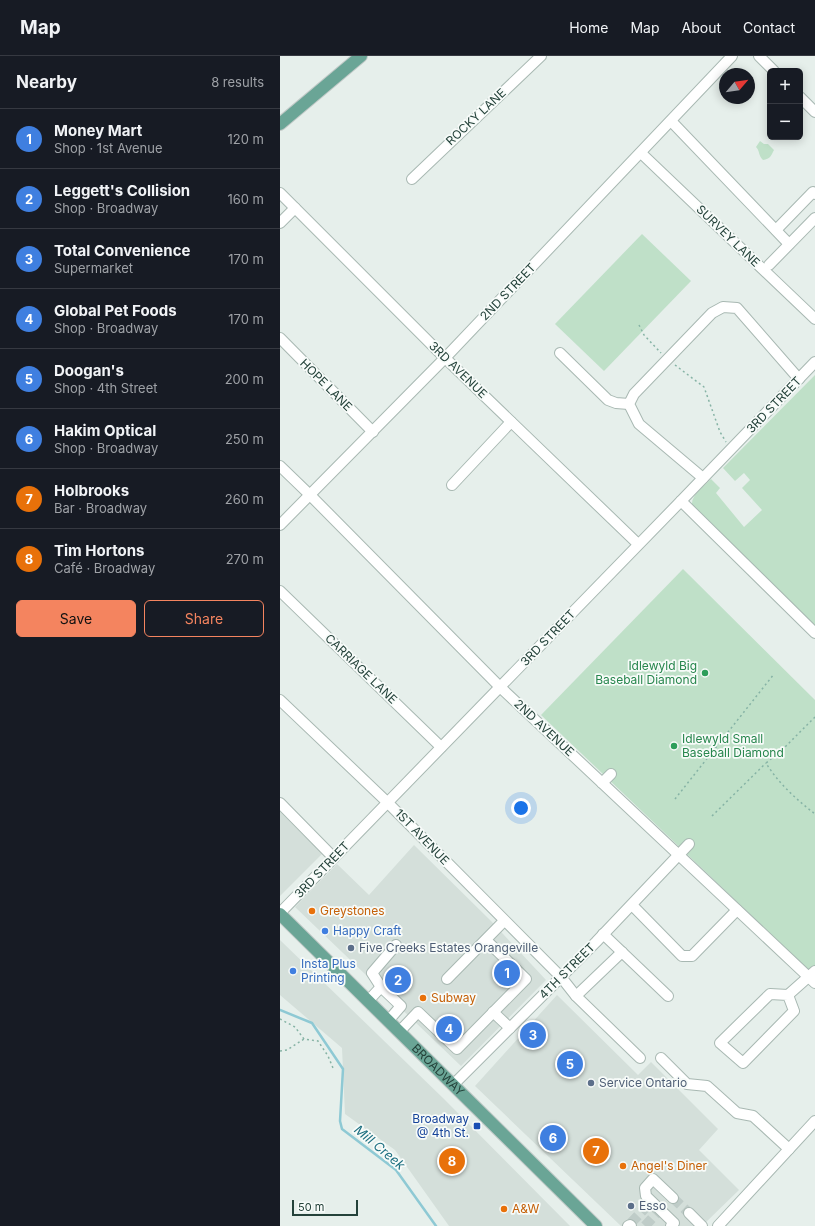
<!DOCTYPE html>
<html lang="en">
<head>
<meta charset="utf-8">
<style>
	:root { --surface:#171b24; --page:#242831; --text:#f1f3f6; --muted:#9ea1a6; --line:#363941; --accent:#f4845f }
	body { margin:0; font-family:Inter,sans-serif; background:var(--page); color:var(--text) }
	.controls { position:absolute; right:12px; top:12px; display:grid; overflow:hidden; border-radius:6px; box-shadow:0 2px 10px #0003 }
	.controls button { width:36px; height:36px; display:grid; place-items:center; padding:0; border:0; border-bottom:1px solid var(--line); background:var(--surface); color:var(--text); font:20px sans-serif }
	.compass { position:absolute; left:439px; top:12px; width:36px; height:36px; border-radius:50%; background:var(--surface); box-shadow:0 2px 10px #0003; rotate:61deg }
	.scale { position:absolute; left:12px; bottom:10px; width:66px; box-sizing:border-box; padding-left:4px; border:2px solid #24423a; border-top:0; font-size:11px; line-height:14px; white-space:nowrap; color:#24423a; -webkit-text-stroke:3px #f7fbf9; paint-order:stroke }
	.you { position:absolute; left:241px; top:752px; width:14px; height:14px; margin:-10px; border:3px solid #fff; border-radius:50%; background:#1a73e8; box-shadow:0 0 0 6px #1a73e833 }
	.badge { display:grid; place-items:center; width:26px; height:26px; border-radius:50%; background:var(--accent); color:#fff; font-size:13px; font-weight:700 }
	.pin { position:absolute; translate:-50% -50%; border:2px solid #fff; box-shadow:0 1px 4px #0006 }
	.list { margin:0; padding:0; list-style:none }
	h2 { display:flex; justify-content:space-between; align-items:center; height:52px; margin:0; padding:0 16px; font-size:17px }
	h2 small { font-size:13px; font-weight:400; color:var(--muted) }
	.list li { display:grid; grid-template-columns:26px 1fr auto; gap:12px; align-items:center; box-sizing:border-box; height:60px; padding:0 16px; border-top:1px solid var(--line) }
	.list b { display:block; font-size:15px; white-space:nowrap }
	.list p { margin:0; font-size:13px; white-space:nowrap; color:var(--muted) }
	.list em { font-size:13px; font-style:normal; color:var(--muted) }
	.actions { display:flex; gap:8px; padding:12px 16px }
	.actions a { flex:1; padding:9px 0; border:1px solid var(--accent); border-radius:6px; text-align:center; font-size:14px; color:var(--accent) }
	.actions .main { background:var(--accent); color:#111 }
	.map { position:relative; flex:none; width:535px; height:1170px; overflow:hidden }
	header { display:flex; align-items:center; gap:24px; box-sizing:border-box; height:56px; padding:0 20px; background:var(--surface); border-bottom:1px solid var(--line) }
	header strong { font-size:19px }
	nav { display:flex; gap:22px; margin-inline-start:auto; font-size:14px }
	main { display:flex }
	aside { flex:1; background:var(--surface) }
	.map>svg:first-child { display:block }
	.built { fill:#d4dfda }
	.green { fill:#bfe0c8 }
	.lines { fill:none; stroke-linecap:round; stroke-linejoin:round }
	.stream { stroke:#8ec9d4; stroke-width:2.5 }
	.minor-tunnel { stroke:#bfccc8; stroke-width:10; stroke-dasharray:10 5; stroke-linecap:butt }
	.minor-casing { stroke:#a8b8b2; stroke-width:12 }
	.major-casing { stroke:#c2cac8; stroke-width:14 }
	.path { stroke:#86b3a5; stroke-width:1.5; stroke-dasharray:2 3; stroke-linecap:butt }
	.minor { stroke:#fff; stroke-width:10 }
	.major { stroke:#6aa596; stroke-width:12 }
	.leisure-dot { fill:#2e9e5b; stroke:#f7fbf9; stroke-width:1.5 }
	.food-dot { fill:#e8710a; stroke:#f7fbf9; stroke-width:1.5 }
	.shop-dot { fill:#3f7fe0; stroke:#f7fbf9; stroke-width:1.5 }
	.service-dot { fill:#5c6f8a; stroke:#f7fbf9; stroke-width:1.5 }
	.transit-dot { fill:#1a4fb4; stroke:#f7fbf9; stroke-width:1.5 }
	.labels { text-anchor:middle; stroke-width:3.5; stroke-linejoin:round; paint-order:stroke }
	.street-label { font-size:12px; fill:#24423a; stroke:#f7fbf9 }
	.leisure-label { font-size:12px; fill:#27864d; stroke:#f7fbf9; text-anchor:end }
	.food-label { font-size:12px; fill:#c56008; stroke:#f7fbf9; text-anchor:start }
	.shop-label { font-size:12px; fill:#366cbe; stroke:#f7fbf9; text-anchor:start }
	.service-label { font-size:12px; fill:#4e5e75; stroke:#f7fbf9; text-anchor:start }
	.transit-label { font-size:12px; fill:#164399; stroke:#f7fbf9; text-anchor:end }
	.water-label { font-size:13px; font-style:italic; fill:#1c6f80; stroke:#f7fbf9 }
</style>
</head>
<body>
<header>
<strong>Map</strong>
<nav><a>Home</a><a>Map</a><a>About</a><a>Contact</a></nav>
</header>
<main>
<aside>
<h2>Nearby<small>8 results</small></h2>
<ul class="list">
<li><span class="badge" style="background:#3f7fe0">1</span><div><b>Money Mart</b><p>Shop · 1st Avenue</p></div><em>120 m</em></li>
<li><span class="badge" style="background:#3f7fe0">2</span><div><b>Leggett's Collision</b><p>Shop · Broadway</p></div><em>160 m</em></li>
<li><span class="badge" style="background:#3f7fe0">3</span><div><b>Total Convenience</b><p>Supermarket</p></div><em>170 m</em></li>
<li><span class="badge" style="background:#3f7fe0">4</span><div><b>Global Pet Foods</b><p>Shop · Broadway</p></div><em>170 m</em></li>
<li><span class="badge" style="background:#3f7fe0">5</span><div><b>Doogan's</b><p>Shop · 4th Street</p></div><em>200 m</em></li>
<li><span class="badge" style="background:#3f7fe0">6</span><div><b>Hakim Optical</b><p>Shop · Broadway</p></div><em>250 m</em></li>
<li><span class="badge" style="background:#e8710a">7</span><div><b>Holbrooks</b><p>Bar · Broadway</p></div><em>260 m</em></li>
<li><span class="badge" style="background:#e8710a">8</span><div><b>Tim Hortons</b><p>Café · Broadway</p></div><em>270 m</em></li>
</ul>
<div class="actions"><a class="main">Save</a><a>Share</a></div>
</aside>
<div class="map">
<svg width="535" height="1170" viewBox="0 0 535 1170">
	<rect width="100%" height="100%" fill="#e6efeb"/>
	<!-- built -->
	<g class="built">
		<polygon points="0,751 44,796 0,840"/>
		<polygon points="134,789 211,865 266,924 181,1010 15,851 57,808 89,839"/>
		<polygon points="0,884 165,1044 290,1170 169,1170 115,1094 65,1058 62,992 0,939"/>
		<polygon points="277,939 358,1019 371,1006 438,1073 419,1094 459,1134 422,1170 341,1170 195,1030"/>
	</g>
	<!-- green -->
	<g class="green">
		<path d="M480,85L484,88H488L494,94C491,100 490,103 483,104C478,99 480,95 476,91Z"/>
		<polygon points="362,178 411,225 324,315 275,268"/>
		<path d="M535,319V572L412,449C411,439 424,430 431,423L440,432L436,437L464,471L482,454L462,432L470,424L464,417L455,425L443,412Z"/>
		<polygon points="403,513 535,644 535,920 261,659"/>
	</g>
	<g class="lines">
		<!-- stream -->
		<polyline class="stream" points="0,954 32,967 63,1013 60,1065 62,1073 116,1114 156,1170"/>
		<!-- minor-tunnel -->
		<g class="minor-tunnel">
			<polyline points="393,1142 409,1157"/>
			<polyline points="351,1167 368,1149"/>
			<polyline points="365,1170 377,1157"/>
		</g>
		<defs>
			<g id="minor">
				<polyline points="479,0 494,15"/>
				<polyline points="520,41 535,56"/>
				<polyline points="391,65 509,188"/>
				<polyline points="361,97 535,263"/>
				<polyline points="132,123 261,0"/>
				<polyline points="0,137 165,302 358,488"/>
				<polyline points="0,167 15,152"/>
				<polyline points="496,174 533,136 535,138"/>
				<polyline points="489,209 535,162"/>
				<polyline points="0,282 93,376"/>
				<polyline points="280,297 328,344 336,347 349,348"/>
				<polyline points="0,410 30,439 220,631 535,927"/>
				<polyline points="423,422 359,368 349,348 354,338 432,257 443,251 457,252 519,323"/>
				<polyline points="172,429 231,366"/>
				<polyline points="401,445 535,577"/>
				<polyline points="0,469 165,302 452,0"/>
				<polyline points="0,535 161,691"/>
				<polyline points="0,644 107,746 281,921 296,940"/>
				<polyline points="322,727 331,718"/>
				<polyline points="0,747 54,802"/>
				<polyline points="352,849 402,900 412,900 457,854"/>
				<polyline points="0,857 401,445 535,306"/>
				<polyline points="323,878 388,940"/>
				<polyline points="342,896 296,940 360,1002"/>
				<polyline points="167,923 224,865"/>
				<polyline points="508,939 490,938 440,987 463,1007 514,955 508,939 535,915"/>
				<polyline points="88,945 101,931"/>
				<polyline points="213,956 230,972"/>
				<polyline points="108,965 121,950 101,931 92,917 116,889"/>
				<polyline points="119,976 138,956 177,993 246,923 206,884"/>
				<polyline points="381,1002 407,1028 427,1030 457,1057 473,1060 509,1093"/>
				<polyline points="173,1029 316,886 409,788"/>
				<polyline points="409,1157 422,1170"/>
				<polyline points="348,1170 350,1169 351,1170"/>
				<polyline points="391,1170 394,1167 366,1140 365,1132 373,1123 393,1142"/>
				<polyline points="438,1170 535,1065"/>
			</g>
			<g id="major">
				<polyline points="0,68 81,0"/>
				<path id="s1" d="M0,858L316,1170"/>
			</g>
		</defs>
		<!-- minor casing -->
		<use href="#minor" class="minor-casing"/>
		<!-- major casing -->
		<use href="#major" class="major-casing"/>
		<!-- path -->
		<g class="path">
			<polyline points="359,269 364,279 381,297"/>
			<polyline points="395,309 424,331 440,376 446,386"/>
			<path d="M535,661L502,694L486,707C498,727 517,744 535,758"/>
			<polyline points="395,743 494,618"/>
			<polyline points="432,760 486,707"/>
			<polyline points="0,963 15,971 24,983 38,985 48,1000 53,1012"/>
			<polyline points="0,995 7,994 24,983"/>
		</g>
		<!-- minor -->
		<use href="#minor" class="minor"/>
		<!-- major -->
		<use href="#major" class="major"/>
	</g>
	<!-- markers -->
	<g class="leisure-dot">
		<circle cx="425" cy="617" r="4"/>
		<circle cx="394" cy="690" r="4"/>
	</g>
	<g class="food-dot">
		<circle cx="32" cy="855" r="4"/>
		<circle cx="143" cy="942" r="4"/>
		<circle cx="343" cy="1110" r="4"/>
		<circle cx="224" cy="1153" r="4"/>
	</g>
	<g class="shop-dot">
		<circle cx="45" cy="875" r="4"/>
		<circle cx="13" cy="915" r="4"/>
	</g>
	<g class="service-dot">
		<circle cx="71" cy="892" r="4"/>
		<circle cx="311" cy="1027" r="4"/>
		<circle cx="351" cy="1150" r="4"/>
	</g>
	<rect class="transit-dot" x="193" y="1066" width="8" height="8" rx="2"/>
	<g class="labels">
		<!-- street labels -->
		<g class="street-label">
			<text transform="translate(196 61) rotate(-43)" y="4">ROCKY LANE</text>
			<text transform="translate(448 180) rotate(44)" y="4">SURVEY LANE</text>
			<text transform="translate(228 236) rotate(-46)" y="4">2ND STREET</text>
			<text transform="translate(178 314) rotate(44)" y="4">3RD AVENUE</text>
			<text transform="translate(46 329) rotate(45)" y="4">HOPE LANE</text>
			<text transform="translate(494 349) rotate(-46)" y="4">3RD STREET</text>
			<text transform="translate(268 582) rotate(-46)" y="4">3RD STREET</text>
			<text transform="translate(81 613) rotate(44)" y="4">CARRIAGE LANE</text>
			<text transform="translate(264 672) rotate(43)" y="4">2ND AVENUE</text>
			<text transform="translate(142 781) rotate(46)" y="4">1ST AVENUE</text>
			<text transform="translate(42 814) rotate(-46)" y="4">3RD STREET</text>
			<text transform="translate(287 915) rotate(-45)" y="4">4TH STREET</text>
			<text dy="4" stroke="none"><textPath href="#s1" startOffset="222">BROADWAY</textPath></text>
		</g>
		<!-- leisure labels -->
		<g class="leisure-label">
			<text x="417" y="614">Idlewyld Big<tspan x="417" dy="14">Baseball Diamond</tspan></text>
			<text x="402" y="687" text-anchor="start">Idlewyld Small<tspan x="402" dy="14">Baseball Diamond</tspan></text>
		</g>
		<!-- food labels -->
		<g class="food-label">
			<text x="40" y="859">Greystones</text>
			<text x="151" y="946">Subway</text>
			<text x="351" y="1114">Angel's Diner</text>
			<text x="232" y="1157">A&amp;W</text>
		</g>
		<!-- shop labels -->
		<g class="shop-label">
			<text x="53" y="879">Happy Craft</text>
			<text x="21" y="912">Insta Plus<tspan x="21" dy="14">Printing</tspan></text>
		</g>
		<!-- service labels -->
		<g class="service-label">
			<text x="79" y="896">Five Creeks Estates Orangeville</text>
			<text x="319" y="1031">Service Ontario</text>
			<text x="359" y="1154">Esso</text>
		</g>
		<!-- transit labels -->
		<g class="transit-label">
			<text x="189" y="1067">Broadway<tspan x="189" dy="14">@ 4th St.</tspan></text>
		</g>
		<!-- water labels -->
		<g class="water-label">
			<text transform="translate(100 1091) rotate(40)" y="5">Mill Creek</text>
		</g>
	</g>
</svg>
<div class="controls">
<button>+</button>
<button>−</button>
</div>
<svg class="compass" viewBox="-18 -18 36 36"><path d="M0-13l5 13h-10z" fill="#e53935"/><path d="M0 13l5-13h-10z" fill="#9ea1a6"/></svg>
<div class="scale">50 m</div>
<div class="you"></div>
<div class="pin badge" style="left:227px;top:917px;background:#3f7fe0">1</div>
<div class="pin badge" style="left:118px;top:924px;background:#3f7fe0">2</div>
<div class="pin badge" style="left:253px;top:979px;background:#3f7fe0">3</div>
<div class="pin badge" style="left:169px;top:973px;background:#3f7fe0">4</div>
<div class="pin badge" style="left:290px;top:1008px;background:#3f7fe0">5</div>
<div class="pin badge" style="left:273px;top:1082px;background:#3f7fe0">6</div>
<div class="pin badge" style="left:316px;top:1095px;background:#e8710a">7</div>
<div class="pin badge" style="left:172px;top:1105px;background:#e8710a">8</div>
</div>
</main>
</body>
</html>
